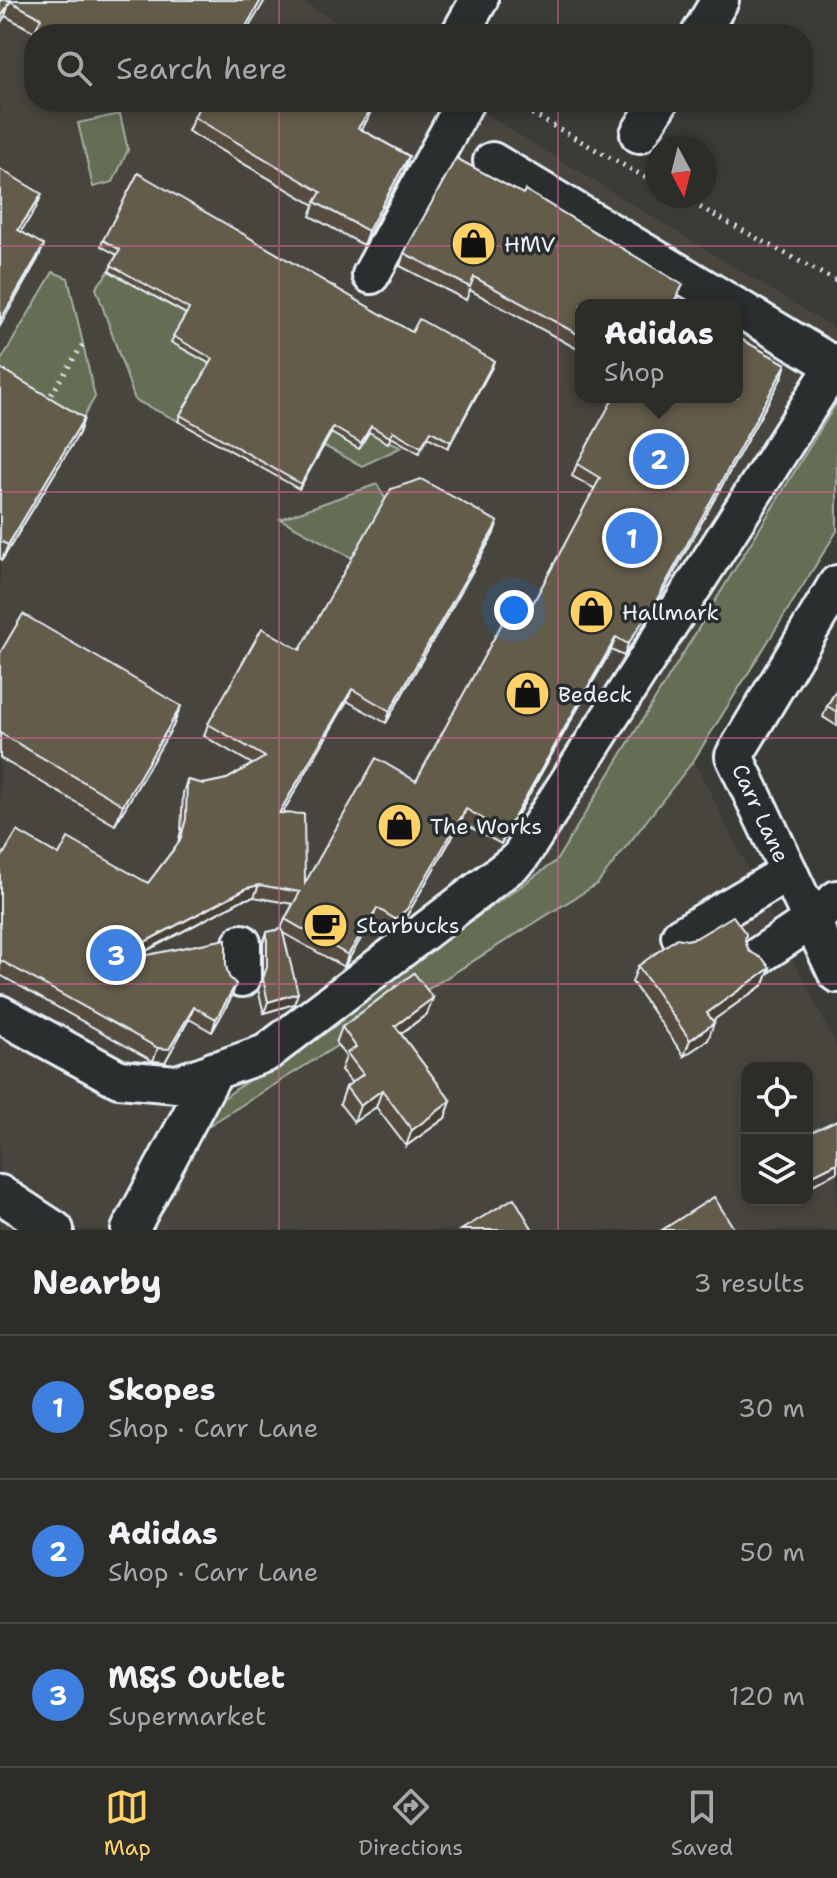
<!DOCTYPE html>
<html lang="en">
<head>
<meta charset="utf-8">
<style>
	:root { --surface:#2c2c29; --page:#383835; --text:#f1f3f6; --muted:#a6a7a8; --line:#484846; --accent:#ffd166 }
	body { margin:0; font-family:"Shantell Sans",sans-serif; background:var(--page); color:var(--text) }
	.controls { position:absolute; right:24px; bottom:24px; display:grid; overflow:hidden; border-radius:16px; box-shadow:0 4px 12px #0003 }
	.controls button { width:72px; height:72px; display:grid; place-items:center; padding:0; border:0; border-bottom:2px solid var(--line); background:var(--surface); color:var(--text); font:40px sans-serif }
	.compass { position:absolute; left:645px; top:136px; width:72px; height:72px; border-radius:50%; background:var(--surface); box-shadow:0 4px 12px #0003; rotate:173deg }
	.you { position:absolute; left:514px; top:610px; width:28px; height:28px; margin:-20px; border:6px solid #fff; border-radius:50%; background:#1a73e8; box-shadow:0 0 0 12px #1a73e833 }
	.badge { display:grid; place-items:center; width:52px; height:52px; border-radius:50%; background:var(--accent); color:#fff; font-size:26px; font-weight:700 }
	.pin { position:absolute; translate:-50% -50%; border:4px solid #fff; box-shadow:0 2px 8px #0006 }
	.popup { position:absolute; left:575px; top:299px; width:168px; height:104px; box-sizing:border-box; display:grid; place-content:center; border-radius:16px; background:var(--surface); filter:drop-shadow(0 2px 6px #0005); font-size:26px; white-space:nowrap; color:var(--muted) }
	.popup b { font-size:30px; color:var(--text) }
	.popup::after { content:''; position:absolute; left:50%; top:100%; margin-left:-16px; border:16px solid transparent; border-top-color:var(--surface) }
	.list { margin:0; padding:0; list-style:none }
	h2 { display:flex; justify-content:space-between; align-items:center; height:104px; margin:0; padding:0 32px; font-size:34px }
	h2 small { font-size:26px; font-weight:400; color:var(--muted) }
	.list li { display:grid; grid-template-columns:52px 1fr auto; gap:24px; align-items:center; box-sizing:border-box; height:144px; padding:0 32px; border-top:2px solid var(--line) }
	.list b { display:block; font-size:30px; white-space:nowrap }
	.list p { margin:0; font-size:26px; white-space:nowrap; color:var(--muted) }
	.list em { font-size:26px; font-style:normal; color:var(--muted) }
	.icon { flex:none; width:44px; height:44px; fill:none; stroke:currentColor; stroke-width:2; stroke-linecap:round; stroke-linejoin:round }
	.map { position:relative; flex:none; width:837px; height:1230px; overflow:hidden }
	.search { position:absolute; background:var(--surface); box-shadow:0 4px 12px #0003; left:24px; right:24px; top:24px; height:88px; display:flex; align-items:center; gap:20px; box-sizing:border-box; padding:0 28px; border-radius:32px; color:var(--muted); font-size:30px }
	.sheet { height:536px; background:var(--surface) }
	nav { display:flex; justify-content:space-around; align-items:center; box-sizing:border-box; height:112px; border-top:2px solid var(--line); background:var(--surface); font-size:22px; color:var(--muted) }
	nav a { display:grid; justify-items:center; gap:4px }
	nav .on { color:var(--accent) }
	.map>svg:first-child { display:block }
	.built { fill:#47453d; fill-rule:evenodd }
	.green { fill:#656e55; stroke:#a6b0a6; stroke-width:2 }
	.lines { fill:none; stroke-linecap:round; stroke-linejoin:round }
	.minor-casing { stroke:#e8f1f8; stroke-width:42 }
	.path { stroke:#e8f1f8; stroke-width:5; stroke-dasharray:2 6; stroke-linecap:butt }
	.minor { stroke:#2a2d2e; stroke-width:36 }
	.wall { fill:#564e41; stroke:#e8f1f8; stroke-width:2 }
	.shaded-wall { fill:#464035; stroke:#e8f1f8; stroke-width:2 }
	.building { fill:#645b4c; stroke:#e8f1f8; stroke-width:2 }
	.grid { fill:none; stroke:#cf6492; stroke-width:2; stroke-opacity:0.55 }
	.labels { text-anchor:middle; stroke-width:7; stroke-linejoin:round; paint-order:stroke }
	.poi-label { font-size:22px; fill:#e8f1f8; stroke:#2a2d2e; text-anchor:start }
	.street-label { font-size:22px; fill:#e8f1f8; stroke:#2a2d2e }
</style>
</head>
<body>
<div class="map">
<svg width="837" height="1230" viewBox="0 0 837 1230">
	<rect width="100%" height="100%" fill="#3b3b37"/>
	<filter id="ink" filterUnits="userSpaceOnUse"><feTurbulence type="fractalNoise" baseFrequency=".0125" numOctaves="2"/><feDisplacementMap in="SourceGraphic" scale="16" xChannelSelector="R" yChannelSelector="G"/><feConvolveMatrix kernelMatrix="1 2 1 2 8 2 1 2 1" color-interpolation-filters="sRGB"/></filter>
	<g filter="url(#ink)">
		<!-- built -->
		<g class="built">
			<path d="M0,0H300L356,34H34V102H466L837,330V402L556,861L190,1122L135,1230H0ZM581,305H737V397H581Z"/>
			<path d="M694,760L837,1047V1230H144L195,1134L597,884ZM747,1068H807V1200H747Z"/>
		</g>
		<!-- green -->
		<g class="green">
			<polygon points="120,114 128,150 113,182 93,187 78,123"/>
			<polygon points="109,271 187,315 211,365 178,421 135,400 96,288"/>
			<polygon points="53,272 68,278 95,397 80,423 0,376 0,362"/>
			<polygon points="837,402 837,531 694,760 597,884 205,1128 190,1122 556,861"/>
			<polygon points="369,432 402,447 362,466 324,446 331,433 359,449"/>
			<polygon points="377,484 387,502 354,559 280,519"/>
		</g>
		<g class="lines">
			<defs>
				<g id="minor">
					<polyline points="461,32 479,0"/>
					<polyline points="700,34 720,0"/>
					<polyline points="639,134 659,102"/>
					<polyline points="492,161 733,305"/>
					<polyline points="371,275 465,102"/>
					<polyline points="737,307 835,366"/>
					<polyline points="837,584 734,756 837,974"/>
					<polyline points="680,936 789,872"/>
					<polyline points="242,943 242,978"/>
					<polyline points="760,955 812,920 837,899"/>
					<polyline points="0,1014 119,1079 177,1084 266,1053 519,859 837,362"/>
					<polyline points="0,1194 55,1230"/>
					<polyline points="130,1230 215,1070"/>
				</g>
			</defs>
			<!-- minor casing -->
			<use href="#minor" class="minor-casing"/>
			<!-- path -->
			<g class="path">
				<polyline points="511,102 657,184"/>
				<polyline points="679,196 834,280 837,280"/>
				<polyline points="47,401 83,344"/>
			</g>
			<!-- minor -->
			<use href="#minor" class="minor"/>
		</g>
		<!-- wall -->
		<g class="wall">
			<polygon points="0,0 265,0 246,31 251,34 34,34 29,47 35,32 5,16"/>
			<polygon points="192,102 366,102 373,106 367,120 362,130 409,156 404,171 363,245 310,216 314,205 188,131 194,117 200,106"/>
			<polygon points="103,240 412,332 492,367 448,448 428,437 419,453 391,437 388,443 369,432 359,449 331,433 299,489 178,421 210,364 171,342 186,314 109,271 117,255 101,246"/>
			<polygon points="404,253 679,297 675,304 581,305 581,351 470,290 466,300 400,266"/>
			<polygon points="0,368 84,418 79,433 2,560 0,558"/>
			<polygon points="782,377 651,614 624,656 611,650 501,844 461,822 403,922 390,931 372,920 344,967 283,933 294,1004 264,1013 258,990 263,978 263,943 267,932 281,929 285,919 293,904 254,897 242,900 133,958 226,966 232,996 212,1032 189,1019 165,1062 153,1061 0,975 0,860 59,855 148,883 178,843 181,831 183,793 187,780 204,784 227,779 252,764 204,736 208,724 300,650 493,535 386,723 347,701 282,814 305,883 416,781 532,605 595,489 572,476 577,464"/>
			<polygon points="0,653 181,706 173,726 115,825 0,758"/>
			<polygon points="837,689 837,726 823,717 827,706"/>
			<polygon points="696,938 745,941 749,951 770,968 764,984 712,1021 708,1040 684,1056 632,982 638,966 687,940"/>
			<polygon points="427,1014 401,1034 451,1101 445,1118 406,1146 376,1107 354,1122 340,1104 346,1087 352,1083 341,1070 346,1057 336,1043 342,1027"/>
		</g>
		<!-- shaded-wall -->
		<g class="shaded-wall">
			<polygon points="261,0 265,0 245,34 244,30"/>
			<polygon points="10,1 5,16 0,24 0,19"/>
			<polygon points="58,27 55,34 34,34 34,46 29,47 34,33"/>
			<polygon points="373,106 367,120 353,142 358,128"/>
			<polygon points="409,156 404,171 363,245 368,231"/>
			<polygon points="42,194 36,208 13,244 18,230"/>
			<polygon points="44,245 38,259 0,326 0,321"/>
			<polygon points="494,361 492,367 448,448 451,442"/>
			<polygon points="786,364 782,377 651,614 624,656 628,644"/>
			<polygon points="84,418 79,433 2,560 8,545"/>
			<polygon points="333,427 331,433 299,489 301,484"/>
			<polygon points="498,522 493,535 386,723 390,711"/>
			<polygon points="616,637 611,650 501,844 506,832"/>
			<polygon points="352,689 347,701 275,826 279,813"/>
			<polygon points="181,706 173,726 115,825 123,805"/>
			<polygon points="466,809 461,822 403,922 390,931 395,919"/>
			<polygon points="259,885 254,897 242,900 98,976 103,964 247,888"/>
			<polygon points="377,908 372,920 344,967 348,955"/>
			<polygon points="770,968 764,984 701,1029 707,1013"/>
			<polygon points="236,984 232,996 212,1032 216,1019"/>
			<polygon points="298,993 294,1004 264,1013 268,1002"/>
			<polygon points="433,998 427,1014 389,1042 395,1026"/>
			<polygon points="194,1007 189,1019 165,1062 153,1061 158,1048"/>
			<polygon points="714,1023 708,1040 684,1056 690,1040"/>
			<polygon points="382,1090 376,1107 354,1122 360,1106"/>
			<polygon points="451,1101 445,1118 406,1146 412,1130"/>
			<polygon points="837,1163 837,1172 807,1188 807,1178"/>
		</g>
		<!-- building -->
		<g class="building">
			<polygon points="0,0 261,0 244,30 251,34 70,34 58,27 34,33 41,18 10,1 0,19"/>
			<polygon points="202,102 366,102 373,106 358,128 409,156 368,231 315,202 321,192 194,117"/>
			<polygon points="456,158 523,194 525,190 683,285 673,303 678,305 581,305 581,336 474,277 470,287 404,253"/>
			<polygon points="0,169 42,194 18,230 44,245 0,321"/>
			<polygon points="138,173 412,332 419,319 494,361 451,442 431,431 421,447 393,431 390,437 371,426 361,443 333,427 301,484 180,415 213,359 173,336 189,309 111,265 120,250 103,240"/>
			<polygon points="737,337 786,364 656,601 628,644 616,637 506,832 466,809 407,909 395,919 377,908 348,955 285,919 300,892 259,885 247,888 103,964 226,939 226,966 229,977 236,984 216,1019 194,1007 169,1049 158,1048 0,960 0,860 17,831 59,855 68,838 148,883 180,841 186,819 187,780 204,784 227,779 265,757 208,724 262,628 300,650 391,489 421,479 498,522 390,711 352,689 279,813 304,814 305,883 376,758 416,781 517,596 532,605 600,478 577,464 614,397 737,397"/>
			<polygon points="0,368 84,418 8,545 0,541"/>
			<polygon points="23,614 181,706 123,805 0,733 0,653"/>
			<polygon points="837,689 837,712 827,706"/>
			<polygon points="733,916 746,934 745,941 749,951 763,959 770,968 707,1013 714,1023 690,1040 638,966 677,938 687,940 696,938"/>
			<polygon points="282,929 298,993 268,1002 263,979 267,967 267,932"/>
			<polygon points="414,973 433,998 395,1026 451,1101 412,1130 382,1090 360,1106 346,1087 363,1074 347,1053 356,1047 342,1027"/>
			<polygon points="837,1120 837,1163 807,1178 807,1134"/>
			<polygon points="714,1197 735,1230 662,1230"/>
			<polygon points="514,1198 533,1230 461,1230"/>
		</g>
	</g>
	<!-- grid -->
	<path class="grid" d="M279,0V34M558,0V34M279,102V1230M558,102V1230M0,246H837M0,492H837M0,738H837M0,984H837"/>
	<!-- icons -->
	<defs>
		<symbol id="shop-disc" viewBox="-11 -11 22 22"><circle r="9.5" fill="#ffd166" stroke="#2a2d2e"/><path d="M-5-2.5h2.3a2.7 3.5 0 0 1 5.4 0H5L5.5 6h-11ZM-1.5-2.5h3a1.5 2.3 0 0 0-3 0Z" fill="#111"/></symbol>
		<symbol id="cafe-disc" viewBox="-11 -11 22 22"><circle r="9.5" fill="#ffd166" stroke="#2a2d2e"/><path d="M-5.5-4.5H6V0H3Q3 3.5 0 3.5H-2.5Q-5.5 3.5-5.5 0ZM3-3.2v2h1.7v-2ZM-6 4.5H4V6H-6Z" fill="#111"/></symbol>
	</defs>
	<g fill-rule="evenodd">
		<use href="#shop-disc" x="448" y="218" width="51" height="51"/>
		<use href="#shop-disc" x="566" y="586" width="51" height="51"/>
		<use href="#shop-disc" x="502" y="668" width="51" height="51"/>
		<use href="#shop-disc" x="374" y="800" width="51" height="51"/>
		<use href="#cafe-disc" x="300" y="900" width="51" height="51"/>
	</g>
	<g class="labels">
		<!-- poi labels -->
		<g class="poi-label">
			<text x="504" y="252">HMV</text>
			<text x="622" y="620">Hallmark</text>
			<text x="558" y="702">Bedeck</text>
			<text x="430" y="834">The Works</text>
			<text x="356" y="933">Starbucks</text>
		</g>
		<!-- street labels -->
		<g class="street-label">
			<text transform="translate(761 813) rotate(65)" y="8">Carr Lane</text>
		</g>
	</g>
</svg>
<div class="controls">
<button><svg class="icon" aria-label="locate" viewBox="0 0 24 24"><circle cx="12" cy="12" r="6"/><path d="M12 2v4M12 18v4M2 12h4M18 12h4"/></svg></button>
<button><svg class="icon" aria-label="layers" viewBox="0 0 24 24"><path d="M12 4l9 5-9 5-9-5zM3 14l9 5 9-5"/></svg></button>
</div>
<svg class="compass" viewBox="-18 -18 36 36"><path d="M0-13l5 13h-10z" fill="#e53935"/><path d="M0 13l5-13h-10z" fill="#a6a7a8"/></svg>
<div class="you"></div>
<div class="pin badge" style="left:632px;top:538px;background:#3f7fe0">1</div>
<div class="pin badge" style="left:659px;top:459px;background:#3f7fe0">2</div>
<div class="popup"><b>Adidas</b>Shop</div>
<div class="pin badge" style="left:116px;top:955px;background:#3f7fe0">3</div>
<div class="search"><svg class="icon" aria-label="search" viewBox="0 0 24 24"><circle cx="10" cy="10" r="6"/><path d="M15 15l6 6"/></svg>Search here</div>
</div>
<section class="sheet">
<h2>Nearby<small>3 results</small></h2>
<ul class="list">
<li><span class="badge" style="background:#3f7fe0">1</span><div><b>Skopes</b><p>Shop · Carr Lane</p></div><em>30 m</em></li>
<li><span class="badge" style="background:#3f7fe0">2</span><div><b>Adidas</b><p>Shop · Carr Lane</p></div><em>50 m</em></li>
<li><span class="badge" style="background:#3f7fe0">3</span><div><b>M&amp;S Outlet</b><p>Supermarket</p></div><em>120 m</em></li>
</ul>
</section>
<nav>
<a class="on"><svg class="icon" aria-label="map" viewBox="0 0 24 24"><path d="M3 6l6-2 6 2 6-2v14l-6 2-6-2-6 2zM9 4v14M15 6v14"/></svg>Map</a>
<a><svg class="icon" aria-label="directions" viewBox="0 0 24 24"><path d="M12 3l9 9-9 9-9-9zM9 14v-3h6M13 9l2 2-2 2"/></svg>Directions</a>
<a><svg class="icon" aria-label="saved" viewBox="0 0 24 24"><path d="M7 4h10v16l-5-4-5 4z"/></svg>Saved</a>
</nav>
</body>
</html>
